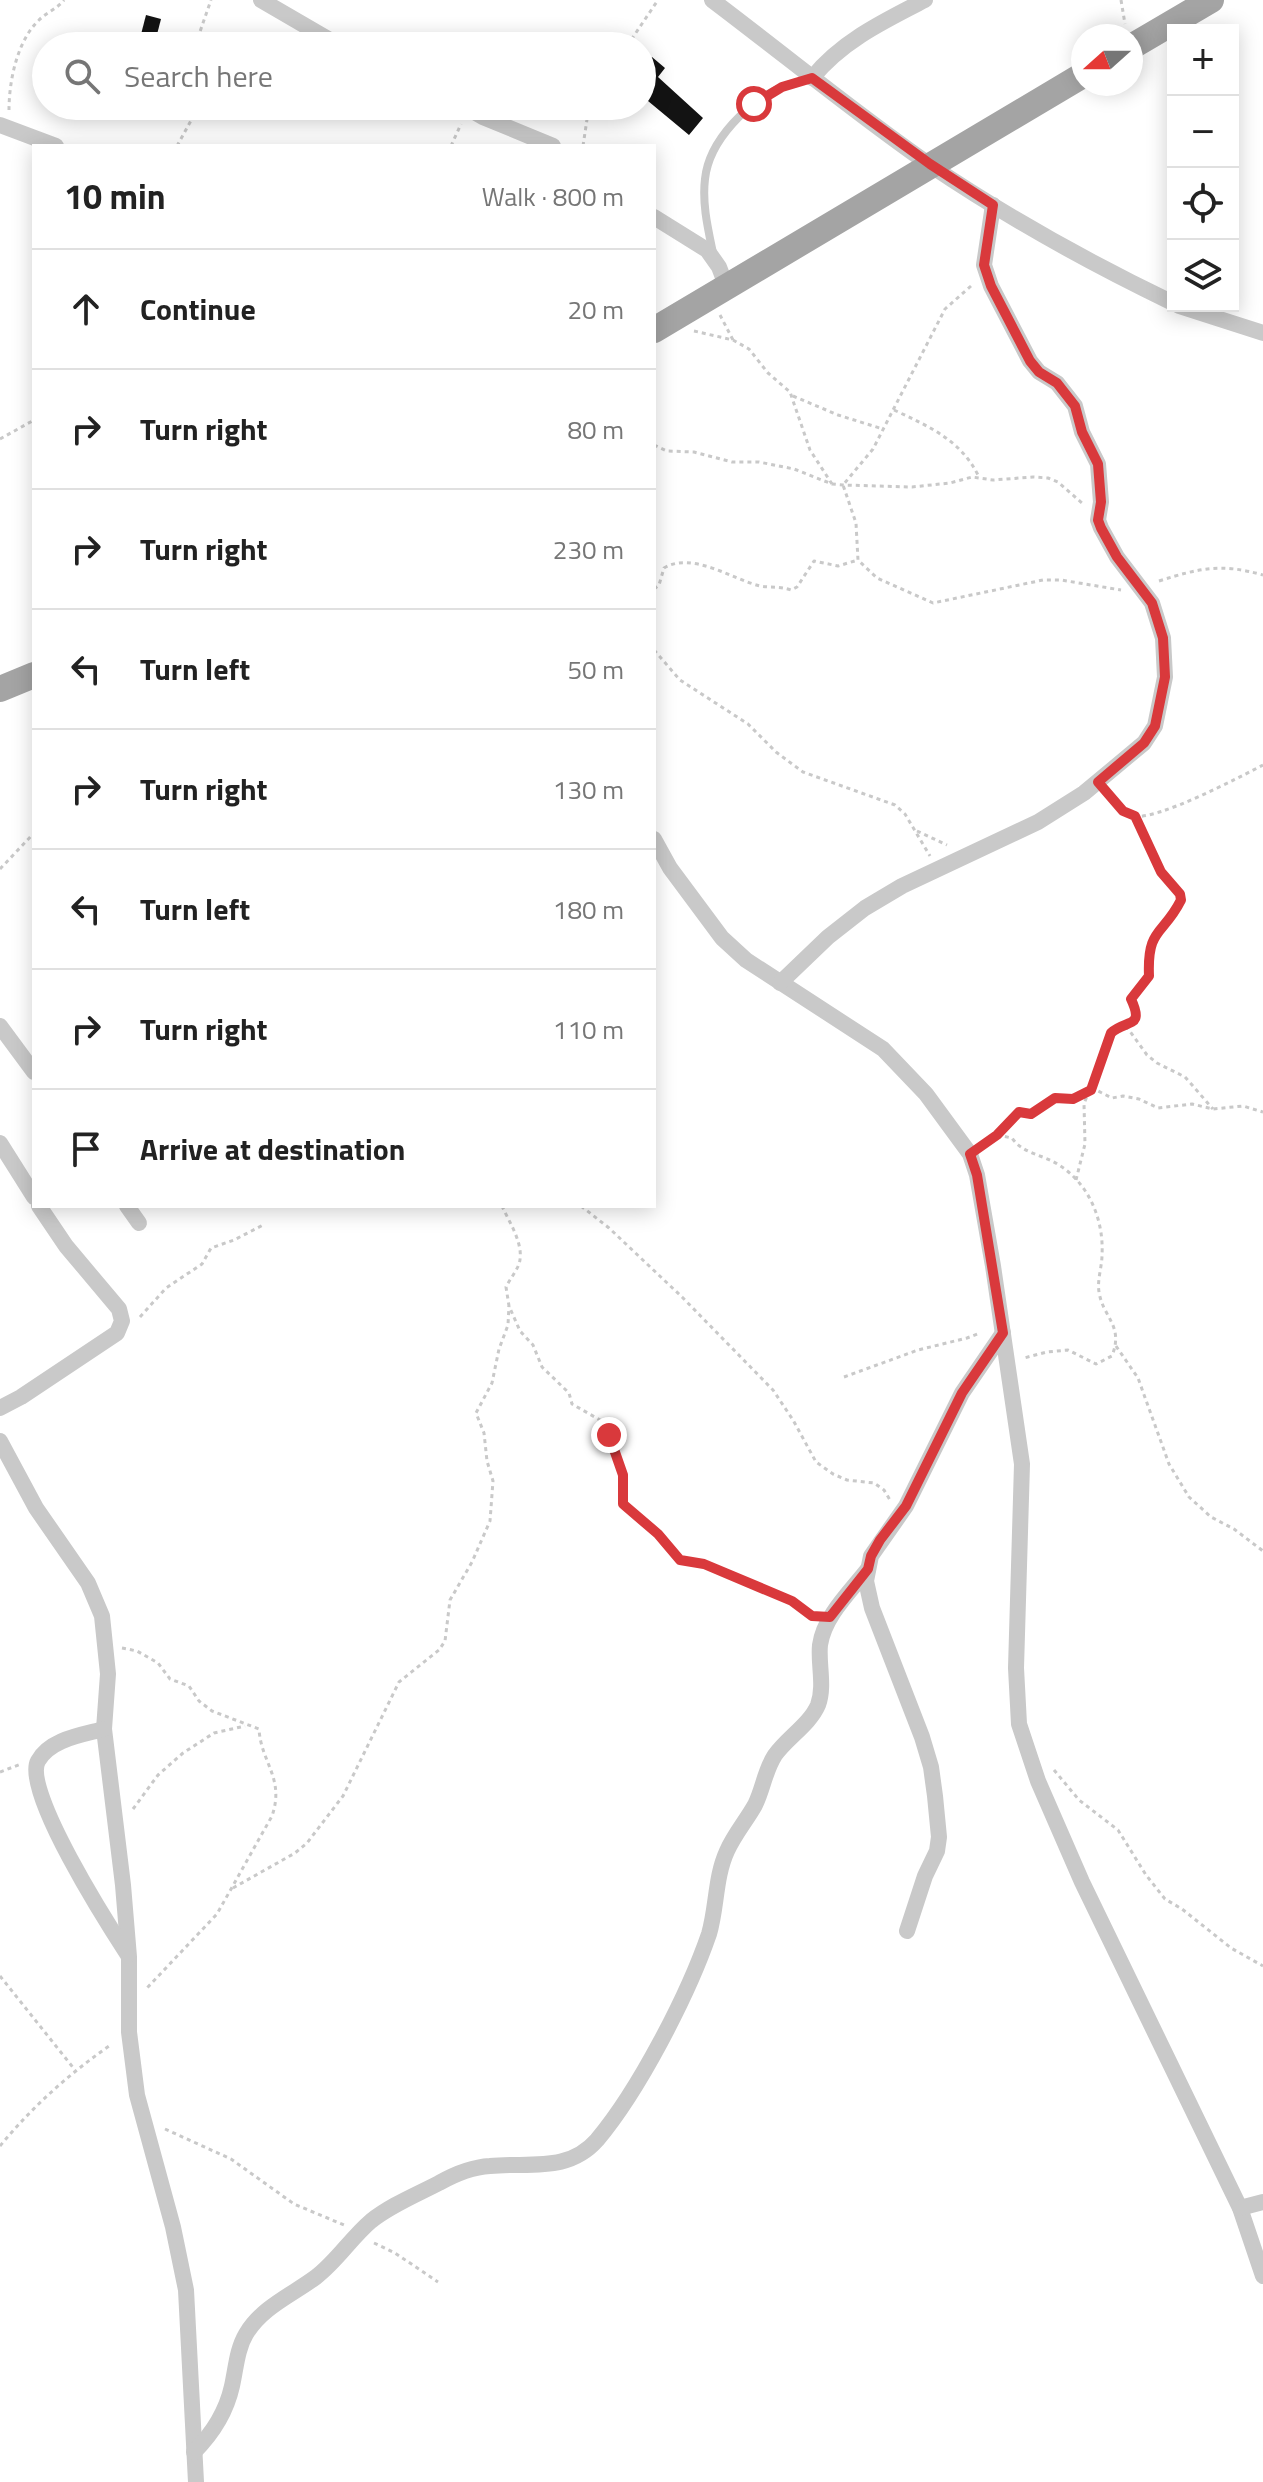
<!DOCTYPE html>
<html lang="en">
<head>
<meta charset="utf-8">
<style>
	:root { --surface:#fff; --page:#f2f2f2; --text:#222; --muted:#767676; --line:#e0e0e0 }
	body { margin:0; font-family:"Titillium Web",sans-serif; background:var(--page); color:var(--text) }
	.controls { position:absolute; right:24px; top:24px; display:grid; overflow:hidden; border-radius:0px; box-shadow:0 4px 20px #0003 }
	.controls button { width:72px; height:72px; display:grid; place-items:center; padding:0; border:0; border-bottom:2px solid var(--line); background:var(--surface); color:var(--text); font:40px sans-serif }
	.compass { position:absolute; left:1071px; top:24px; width:72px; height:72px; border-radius:50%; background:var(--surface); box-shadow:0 4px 20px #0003; rotate:249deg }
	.stop { position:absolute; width:24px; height:24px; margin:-18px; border:6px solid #d9393c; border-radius:50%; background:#fff }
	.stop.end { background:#d9393c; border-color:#fff; box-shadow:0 2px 8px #0008 }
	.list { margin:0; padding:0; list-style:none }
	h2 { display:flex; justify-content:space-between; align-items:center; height:104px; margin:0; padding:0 32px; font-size:34px }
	h2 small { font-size:26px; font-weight:400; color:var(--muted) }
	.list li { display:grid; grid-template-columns:52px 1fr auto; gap:24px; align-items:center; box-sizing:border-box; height:120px; padding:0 32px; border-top:2px solid var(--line) }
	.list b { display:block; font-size:30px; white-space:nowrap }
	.list em { font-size:26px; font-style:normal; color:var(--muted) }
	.icon { flex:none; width:44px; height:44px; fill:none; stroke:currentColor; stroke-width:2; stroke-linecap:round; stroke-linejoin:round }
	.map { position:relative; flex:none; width:1263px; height:2482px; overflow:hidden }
	.search { position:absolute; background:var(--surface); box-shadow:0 4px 20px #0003; left:32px; top:32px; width:624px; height:88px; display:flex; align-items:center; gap:20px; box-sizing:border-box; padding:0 28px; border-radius:44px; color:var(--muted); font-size:30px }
	.panel { position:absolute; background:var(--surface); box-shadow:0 4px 20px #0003; left:32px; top:144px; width:624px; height:1064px; border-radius:0px }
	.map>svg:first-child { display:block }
	.building { fill:#131313 }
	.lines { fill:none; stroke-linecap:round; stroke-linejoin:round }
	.path { stroke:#c9c9c9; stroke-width:3; stroke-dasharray:4 4; stroke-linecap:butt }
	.service { stroke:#c9c9c9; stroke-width:8 }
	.minor { stroke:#c9c9c9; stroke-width:16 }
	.primary { stroke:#a4a4a4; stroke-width:26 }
	.route { stroke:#d9393c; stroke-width:10 }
</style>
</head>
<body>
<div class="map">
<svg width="1263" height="2482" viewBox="0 0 1263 2482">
	<rect width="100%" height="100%" fill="#fff"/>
	<!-- building -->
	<g class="building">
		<polygon points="146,15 161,19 154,46 138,46"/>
		<polygon points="652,57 665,68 658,77 703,118 689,135 642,96 642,63 645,66"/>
	</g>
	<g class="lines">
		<!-- path -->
		<g class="path">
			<polyline points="1121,0 1125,24"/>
			<polyline points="195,46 211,0"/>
			<polyline points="627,46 658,0"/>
			<path d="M9,110C9,81 17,41 39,20C47,12 57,9 64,0"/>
			<polyline points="177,146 199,106"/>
			<polyline points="451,146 461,124"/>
			<polyline points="583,146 589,106"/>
			<polyline points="971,286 945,309 873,449 843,485 856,523 858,560 877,578 933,603 1043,580 1061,580 1121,590"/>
			<polyline points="720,315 733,340"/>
			<polyline points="694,331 733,340 749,349 768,373 790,392 810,450 832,484"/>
			<polyline points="793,396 838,415 883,429"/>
			<path d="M894,410C930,427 961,440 979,477"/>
			<polyline points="0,439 34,420"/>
			<polyline points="654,445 667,451 694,452 732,462 759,462 794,469 832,484 843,485 912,487 950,483 972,477 993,480 1033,477 1048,478 1058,482 1082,503"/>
			<path d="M1159,581C1200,568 1221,563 1263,575"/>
			<path d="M654,589L659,585L664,568C692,551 732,579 760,586C771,588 780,586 791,590L797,587L814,561L838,566L858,560"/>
			<polyline points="654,650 680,680 748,724 776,752 803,772 895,805 905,814 930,856"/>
			<path d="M1109,797C1116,804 1123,814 1134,816C1156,821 1240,777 1263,765"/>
			<polyline points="917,831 947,845"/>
			<polyline points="0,869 34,833"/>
			<polyline points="1126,1026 1147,1055 1157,1063 1185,1077 1213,1109"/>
			<path d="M997,1135L1012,1138C1023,1154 1042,1154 1059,1165C1089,1184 1104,1220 1102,1255C1102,1267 1097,1280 1099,1292C1103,1318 1124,1325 1112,1356L1096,1364L1068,1350L1047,1352L1024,1358"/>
			<polyline points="982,1145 1019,1112 1031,1114 1055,1098 1073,1099 1096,1090 1112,1098 1123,1096 1139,1099 1158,1108 1192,1104 1213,1109 1243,1106 1263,1112"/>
			<path d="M1076,1180L1085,1144L1084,1104L1111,1033C1126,1019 1145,1029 1131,999L1149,976L1148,953L1151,941L1181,900L1180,894L1161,872L1135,816"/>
			<path d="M502,1206C509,1222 525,1245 519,1264C516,1272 510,1279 506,1287L509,1306L520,1331L533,1345L542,1367L569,1393L572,1404L600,1420L609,1435L623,1475L625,1507L658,1534L680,1560L704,1564L792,1601L811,1615"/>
			<polyline points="581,1206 609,1228 682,1297 773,1390 793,1420 816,1462 833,1474 847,1480 874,1483 884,1490 890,1500"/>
			<polyline points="140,1317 166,1288 202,1264 211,1248 234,1240 265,1224"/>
			<polyline points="1116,1346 1138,1378 1169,1464 1189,1497 1211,1517 1234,1529 1263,1551"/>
			<polyline points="844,1377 918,1350 967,1338 980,1333"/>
			<path d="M122,1648L137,1651L158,1663L170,1679L189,1686L199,1701L212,1711L259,1729C261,1763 285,1778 272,1816L217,1914L147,1988"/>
			<polyline points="1054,1770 1079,1800 1118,1830 1146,1875 1165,1899 1182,1909 1231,1948 1263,1966"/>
			<polyline points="0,1772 21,1764"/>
			<polyline points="133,1809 158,1775 183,1753 214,1733 245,1726"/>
			<polyline points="233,1888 295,1853 307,1843 343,1796 399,1682 439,1650 445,1641 450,1600 472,1562 490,1521 493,1481 487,1461 484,1433 476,1413 492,1383 499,1349 508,1325 509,1306"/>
			<polyline points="0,1976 75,2070"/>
			<polyline points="165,2129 231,2159 294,2204 344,2225"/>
			<path d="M0,2146C33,2106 70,2073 112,2044"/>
			<polyline points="374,2243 395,2253 438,2282"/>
		</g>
		<!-- service -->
		<path class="service" d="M713,253C708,229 702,204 705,179C709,140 748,102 782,87C791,83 802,81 812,78"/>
		<!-- minor -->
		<g class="minor">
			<polyline points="261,0 340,46"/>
			<path d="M712,0C785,55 855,113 930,165C1007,217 1090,263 1173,303"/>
			<path d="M812,78C842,41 884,21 925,0"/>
			<polyline points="464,106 483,117 553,146"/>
			<polyline points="0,125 56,146"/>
			<polyline points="654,217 707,250 719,267 727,288"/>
			<polyline points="1179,306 1263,333"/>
			<polyline points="654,839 670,868 722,938 746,960 883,1049 926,1094 970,1154 977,1175 993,1266 1022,1464 1016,1668 1019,1724 1038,1781 1082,1882 1240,2208 1263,2276"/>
			<polyline points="780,983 828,937 865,908 902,886 1038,822 1084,793 1144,743 1155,726 1165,677 1163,638 1152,603 1117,557 1101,528 1098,520 1101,502 1098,464 1082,432 1075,406 1057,383 1039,372 1030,361 991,286 984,265 993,205"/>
			<polyline points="0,1026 34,1072"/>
			<polyline points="0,1143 34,1197"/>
			<polyline points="127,1206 139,1223"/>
			<polyline points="0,1408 21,1397 117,1333 122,1321 119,1309 66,1246 39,1206"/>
			<polyline points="0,1441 36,1508 88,1583 102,1616 108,1674 104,1729 123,1885 129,1957 129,2032 137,2095 173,2227 186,2290 196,2482"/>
			<path d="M104,1729C82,1735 50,1739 38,1761C22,1790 109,1926 128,1955"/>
			<polyline points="907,1931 925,1876 937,1851 939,1837 935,1796 931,1767 922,1737 872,1608 866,1581 871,1556 906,1506 962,1393 1003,1333"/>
			<polyline points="1240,2208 1263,2202"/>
			<path d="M194,2452C213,2433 226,2413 232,2386C236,2368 237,2349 246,2334C262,2307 292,2295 316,2277C337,2261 351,2238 371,2221C391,2205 416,2195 439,2183C455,2174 472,2167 490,2166C529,2162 568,2173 597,2140C639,2090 688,1995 709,1934C717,1907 715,1877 727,1851C734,1835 746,1821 755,1805C763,1789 765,1770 775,1755C787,1738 810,1724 818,1705C825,1686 818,1664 820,1645C824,1616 851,1591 868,1569"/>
		</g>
		<!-- primary -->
		<g class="primary">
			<polyline points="1131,47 1211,0"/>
			<polyline points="654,330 1083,75"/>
			<polyline points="0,689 34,675"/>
		</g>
	</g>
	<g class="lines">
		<!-- route -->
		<path class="route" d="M609,1435L623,1475V1504L658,1534L680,1560L704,1564L792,1601L812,1616L830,1617L868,1569L871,1556L880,1540L906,1506L962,1393L1003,1333L977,1175L970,1154L997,1135L1019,1112L1031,1114L1055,1098L1073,1099L1091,1090L1111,1033C1126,1019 1145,1029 1131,999L1149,976C1147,927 1163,936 1181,900L1180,894L1161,872L1135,816L1123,811L1098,782L1144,743L1155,726L1165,677L1163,638L1152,603L1117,557L1101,528L1098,520L1101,502L1098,464L1082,432L1075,406L1057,383L1039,372L1030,361L991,286L984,265L993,205L930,164L812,78L782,87L754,104"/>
	</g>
</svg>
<div class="controls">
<button>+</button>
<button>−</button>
<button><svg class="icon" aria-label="locate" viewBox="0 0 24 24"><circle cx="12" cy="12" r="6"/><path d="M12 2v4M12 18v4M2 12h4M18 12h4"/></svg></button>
<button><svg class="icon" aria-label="layers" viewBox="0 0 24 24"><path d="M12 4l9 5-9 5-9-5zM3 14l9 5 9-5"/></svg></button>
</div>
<svg class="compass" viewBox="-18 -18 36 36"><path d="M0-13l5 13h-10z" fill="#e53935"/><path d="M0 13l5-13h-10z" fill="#767676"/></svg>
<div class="stop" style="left:754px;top:104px"></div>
<div class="stop end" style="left:609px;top:1435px"></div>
<div class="search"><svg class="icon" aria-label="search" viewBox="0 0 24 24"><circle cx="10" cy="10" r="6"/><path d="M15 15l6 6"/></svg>Search here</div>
<section class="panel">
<h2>10 min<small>Walk · 800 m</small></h2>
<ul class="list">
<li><svg class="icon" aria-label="ahead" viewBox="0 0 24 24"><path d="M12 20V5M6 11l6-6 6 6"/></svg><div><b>Continue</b></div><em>20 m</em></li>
<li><svg class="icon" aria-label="right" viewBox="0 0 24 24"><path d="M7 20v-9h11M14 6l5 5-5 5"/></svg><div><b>Turn right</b></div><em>80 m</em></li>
<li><svg class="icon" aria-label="right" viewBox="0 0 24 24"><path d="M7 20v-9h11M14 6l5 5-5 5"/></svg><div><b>Turn right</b></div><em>230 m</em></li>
<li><svg class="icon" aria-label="left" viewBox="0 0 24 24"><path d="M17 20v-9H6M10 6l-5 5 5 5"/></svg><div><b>Turn left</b></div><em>50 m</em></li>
<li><svg class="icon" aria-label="right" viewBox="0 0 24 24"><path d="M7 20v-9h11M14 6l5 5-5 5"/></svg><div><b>Turn right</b></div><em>130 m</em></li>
<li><svg class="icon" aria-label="left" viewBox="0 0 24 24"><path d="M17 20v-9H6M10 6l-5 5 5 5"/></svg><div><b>Turn left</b></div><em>180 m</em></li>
<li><svg class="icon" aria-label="right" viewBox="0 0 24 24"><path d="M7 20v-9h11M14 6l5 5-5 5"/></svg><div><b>Turn right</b></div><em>110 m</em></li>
<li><svg class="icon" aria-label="arrive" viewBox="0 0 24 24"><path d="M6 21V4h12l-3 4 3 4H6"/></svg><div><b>Arrive at destination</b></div></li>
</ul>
</section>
</div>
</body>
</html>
